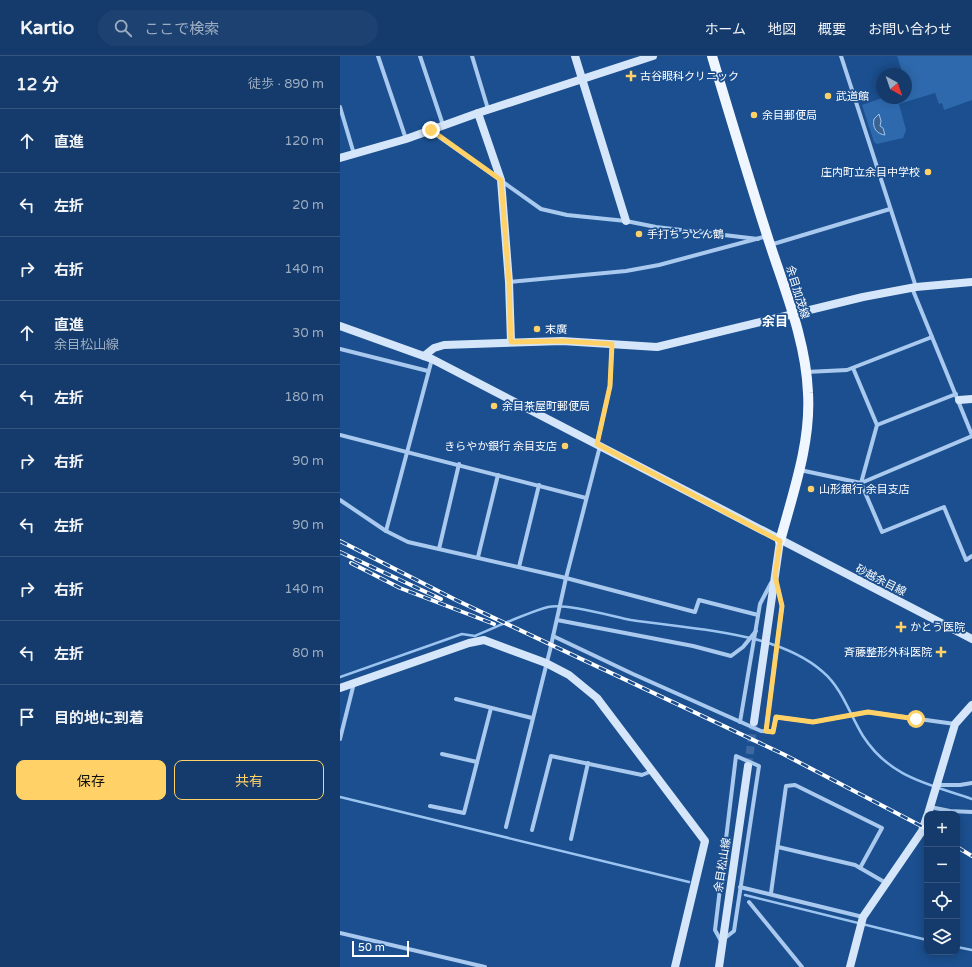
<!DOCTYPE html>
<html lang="ja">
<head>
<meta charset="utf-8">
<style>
	:root { --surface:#143b6b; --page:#1d4271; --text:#f1f3f6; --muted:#9dadc1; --line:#33557e; --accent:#ffd166 }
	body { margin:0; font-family:"Varela Round","Noto Sans JP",sans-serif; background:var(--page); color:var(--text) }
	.controls { position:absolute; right:12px; bottom:12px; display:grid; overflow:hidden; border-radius:8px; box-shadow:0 2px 10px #0003 }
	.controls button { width:36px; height:36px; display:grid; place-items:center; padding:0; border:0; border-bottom:1px solid var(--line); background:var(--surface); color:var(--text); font:20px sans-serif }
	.compass { position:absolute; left:536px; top:12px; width:36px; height:36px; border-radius:50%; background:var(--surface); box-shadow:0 2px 10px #0003; rotate:140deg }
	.scale { position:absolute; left:12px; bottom:10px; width:57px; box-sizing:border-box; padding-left:4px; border:2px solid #fff; border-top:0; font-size:11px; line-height:14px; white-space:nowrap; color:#fff; -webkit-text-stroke:3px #1b4f8f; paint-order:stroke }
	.stop { position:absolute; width:12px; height:12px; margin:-9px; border:3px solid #ffd166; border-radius:50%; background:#fff }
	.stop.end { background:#ffd166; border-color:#fff; box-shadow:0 1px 4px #0008 }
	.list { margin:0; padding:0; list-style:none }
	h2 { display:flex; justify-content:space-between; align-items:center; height:52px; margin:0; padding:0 16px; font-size:17px }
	h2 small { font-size:13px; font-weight:400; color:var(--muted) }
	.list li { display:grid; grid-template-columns:26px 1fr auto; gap:12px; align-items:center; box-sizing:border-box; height:64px; padding:0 16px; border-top:1px solid var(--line) }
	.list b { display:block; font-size:15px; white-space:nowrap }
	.list p { margin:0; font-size:13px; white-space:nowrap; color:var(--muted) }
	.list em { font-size:13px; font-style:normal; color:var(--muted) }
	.actions { display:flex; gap:8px; padding:12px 16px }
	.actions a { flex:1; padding:9px 0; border:1px solid var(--accent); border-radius:8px; text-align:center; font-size:14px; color:var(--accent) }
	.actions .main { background:var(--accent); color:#111 }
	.icon { flex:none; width:22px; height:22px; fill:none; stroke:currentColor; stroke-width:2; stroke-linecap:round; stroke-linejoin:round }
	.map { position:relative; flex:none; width:632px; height:911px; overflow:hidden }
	header { display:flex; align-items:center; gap:24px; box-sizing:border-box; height:56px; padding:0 20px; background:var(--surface); border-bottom:1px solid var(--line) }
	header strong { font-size:19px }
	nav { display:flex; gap:22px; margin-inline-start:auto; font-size:14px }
	.search { width:280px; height:36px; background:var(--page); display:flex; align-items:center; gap:10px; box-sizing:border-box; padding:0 14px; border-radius:22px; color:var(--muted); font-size:15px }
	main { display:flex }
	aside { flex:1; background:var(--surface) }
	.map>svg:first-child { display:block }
	.green { fill:#2e69ad }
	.water { fill:#3c6290; stroke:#9cc4f0 }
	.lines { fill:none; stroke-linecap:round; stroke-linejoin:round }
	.stream { stroke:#9cc4f0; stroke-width:2.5 }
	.secondary-tunnel { stroke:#3d69a0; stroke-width:8; stroke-dasharray:8 4; stroke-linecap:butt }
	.street { stroke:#a9c9ee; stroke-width:4 }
	.secondary { stroke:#d6e6fa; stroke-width:8 }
	.primary { stroke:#f0f6ff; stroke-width:10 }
	.rail-casing { stroke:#fff; stroke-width:4 }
	.rail { stroke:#1b4f8f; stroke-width:2.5; stroke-dasharray:8; stroke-linecap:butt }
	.route { stroke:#ffd166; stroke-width:5 }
	.poi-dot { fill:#ffd166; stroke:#1b4f8f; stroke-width:1.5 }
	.labels { text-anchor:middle; stroke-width:3.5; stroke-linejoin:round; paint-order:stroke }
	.poi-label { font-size:11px; fill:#fff; stroke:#1b4f8f; text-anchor:start }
	.street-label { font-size:11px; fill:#fff; stroke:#1b4f8f }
	.quarter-label { font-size:13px; font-weight:bold; fill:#fff; stroke:#1b4f8f }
</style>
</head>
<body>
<header>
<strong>Kartio</strong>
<div class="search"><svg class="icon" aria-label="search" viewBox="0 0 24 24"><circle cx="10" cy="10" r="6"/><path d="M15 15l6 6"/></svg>ここで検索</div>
<nav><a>ホーム</a><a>地図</a><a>概要</a><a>お問い合わせ</a></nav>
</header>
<main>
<aside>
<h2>12 分<small>徒歩 · 890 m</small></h2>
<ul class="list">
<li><svg class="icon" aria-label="ahead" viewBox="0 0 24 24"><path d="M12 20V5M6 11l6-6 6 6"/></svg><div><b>直進</b></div><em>120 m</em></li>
<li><svg class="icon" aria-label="left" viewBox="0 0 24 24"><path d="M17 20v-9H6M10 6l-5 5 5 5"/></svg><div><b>左折</b></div><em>20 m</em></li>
<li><svg class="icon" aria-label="right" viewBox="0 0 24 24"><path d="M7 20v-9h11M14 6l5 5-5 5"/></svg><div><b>右折</b></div><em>140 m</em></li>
<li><svg class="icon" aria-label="ahead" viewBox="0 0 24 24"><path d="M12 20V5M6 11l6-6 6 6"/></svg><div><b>直進</b><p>余目松山線</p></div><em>30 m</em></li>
<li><svg class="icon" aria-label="left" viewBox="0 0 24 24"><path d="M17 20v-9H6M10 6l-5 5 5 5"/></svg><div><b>左折</b></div><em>180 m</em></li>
<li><svg class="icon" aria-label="right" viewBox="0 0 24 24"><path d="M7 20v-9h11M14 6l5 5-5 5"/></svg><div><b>右折</b></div><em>90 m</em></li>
<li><svg class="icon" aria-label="left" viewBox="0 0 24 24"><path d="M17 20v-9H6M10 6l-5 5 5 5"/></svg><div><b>左折</b></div><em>90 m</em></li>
<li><svg class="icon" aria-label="right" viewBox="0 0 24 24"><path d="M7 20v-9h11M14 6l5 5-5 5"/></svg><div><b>右折</b></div><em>140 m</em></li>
<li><svg class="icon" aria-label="left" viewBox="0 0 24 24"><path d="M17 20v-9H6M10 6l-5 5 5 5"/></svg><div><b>左折</b></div><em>80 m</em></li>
<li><svg class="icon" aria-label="arrive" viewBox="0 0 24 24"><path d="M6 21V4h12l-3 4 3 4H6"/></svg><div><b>目的地に到着</b></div></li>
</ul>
<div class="actions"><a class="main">保存</a><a>共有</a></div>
</aside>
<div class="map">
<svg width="632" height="911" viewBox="0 0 632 911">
	<rect width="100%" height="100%" fill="#1b4f8f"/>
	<!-- green -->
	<polygon class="green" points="557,0 632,0 632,44 604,54 602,47 599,48 595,37 559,48 566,74 563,82 537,88 534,86 522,49 542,42 566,42 566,18 563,18"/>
	<!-- water -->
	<path class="water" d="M539,58L541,65L540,70L543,72L545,79C537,78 532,72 534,63Z"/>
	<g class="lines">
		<!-- stream -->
		<g class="stream">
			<path d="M0,621L122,578L135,580C156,571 186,557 208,551C226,547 271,560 291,564C350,573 437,575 483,616C502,632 510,659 523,680C550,722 589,728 632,743"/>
			<polyline points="0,741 349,826"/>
			<polyline points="405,839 587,884"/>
			<polyline points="617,891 632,894"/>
		</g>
		<!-- secondary-tunnel -->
		<polyline class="secondary-tunnel" points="408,710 414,666"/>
		<!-- street -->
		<g class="street">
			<polyline points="38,0 66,83"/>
			<polyline points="80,0 103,69"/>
			<polyline points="132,0 148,53"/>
			<polyline points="501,0 576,231"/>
			<polyline points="0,51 14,98"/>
			<polyline points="91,75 201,153 227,159 286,165 316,171 418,183"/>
			<polyline points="430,189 550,153"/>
			<polyline points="169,226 286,215 319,209 427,180"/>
			<polyline points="572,232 632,379"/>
			<polyline points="0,293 88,315"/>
			<polyline points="513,312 537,369 521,427 542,476 604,451 626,504 632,500"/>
			<polyline points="466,316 507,314 592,281"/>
			<polyline points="537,369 616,338"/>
			<polyline points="0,379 246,442"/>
			<polyline points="257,388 270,330 272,288"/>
			<polyline points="460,414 521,427 632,380"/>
			<polyline points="0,444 46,475 68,486 226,522 355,556 359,544 418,559"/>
			<polyline points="46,475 92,303"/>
			<polyline points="99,493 119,408"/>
			<polyline points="138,501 158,419"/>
			<polyline points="179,511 199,429"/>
			<polyline points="217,564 353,590 391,600 403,591 416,575"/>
			<polyline points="213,580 293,618 421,675 433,676 436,661 473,666 528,656 615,668"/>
			<polyline points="116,643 192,662"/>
			<polyline points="400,666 420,548 431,527"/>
			<polyline points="426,675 442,550 436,525"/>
			<polyline points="0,683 14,627"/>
			<polyline points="102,698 137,706"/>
			<polygon points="396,700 419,710 394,875 381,885 375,874"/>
			<polyline points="597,729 620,729 632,727"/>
			<polyline points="90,750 124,757 151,652"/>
			<polyline points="590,751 610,755 632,756"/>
			<polyline points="166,771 210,594 226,522 260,390"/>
			<polyline points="192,774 211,700 302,719 312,715"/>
			<polyline points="231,783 248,707"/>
			<polyline points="438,791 515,809 546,827"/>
			<polyline points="400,831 523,861"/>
			<polyline points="431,837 446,730 455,729 542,772 520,812"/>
			<polyline points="409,846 462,911"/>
			<polyline points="0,877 145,911"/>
		</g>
		<!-- secondary -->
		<g class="secondary">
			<polyline points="235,0 286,165"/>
			<polyline points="138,57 161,124 169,226 171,286"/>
			<polyline points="0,102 66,83 138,57 313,0"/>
			<polyline points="0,270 92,303 632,583"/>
			<polyline points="84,300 94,292 104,289 222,285 317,291 523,241 576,231 632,226"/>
			<polyline points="619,344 632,343"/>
			<polyline points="0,632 129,587 144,584 206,607 229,619 257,642 365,785 335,911"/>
			<polyline points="414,666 440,485"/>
			<polyline points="588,758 615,668 632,649"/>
			<polyline points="379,911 408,710"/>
			<polyline points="510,911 523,861 582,775 587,760"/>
		</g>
		<!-- primary -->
		<path class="primary" d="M372,0C390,60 408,120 427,179C443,230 466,283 468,337C471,387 453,437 440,485"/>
		<defs>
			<g id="rail">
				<polyline points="0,485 116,544 443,698 587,773"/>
				<polyline points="0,496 101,543"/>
				<polyline points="11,507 60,532 154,568"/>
				<polyline points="617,791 632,800"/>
			</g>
		</defs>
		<!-- rail casing -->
		<use href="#rail" class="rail-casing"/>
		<!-- rail -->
		<use href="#rail" class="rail"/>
	</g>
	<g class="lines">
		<!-- route -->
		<polyline class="route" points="91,74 161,124 169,226 171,286 222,285 272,288 270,330 257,388 440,485 435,520 442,550 426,675 433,676 436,661 473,666 528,656 576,663"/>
	</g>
	<!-- markers -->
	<g class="poi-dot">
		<path d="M289 14h4v4h4v4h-4v4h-4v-4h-4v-4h4z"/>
		<circle cx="488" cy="40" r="4"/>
		<circle cx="414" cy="59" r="4"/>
		<circle cx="588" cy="116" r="4"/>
		<circle cx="299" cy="178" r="4"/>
		<circle cx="197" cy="273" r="4"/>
		<circle cx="154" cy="350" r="4"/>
		<circle cx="225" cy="390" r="4"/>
		<circle cx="471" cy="433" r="4"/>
		<path d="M559 565h4v4h4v4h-4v4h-4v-4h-4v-4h4z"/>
		<path d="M599 590h4v4h4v4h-4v4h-4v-4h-4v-4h4z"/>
	</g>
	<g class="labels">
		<!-- poi labels -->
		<g class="poi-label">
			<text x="300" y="24">古谷眼科クリニック</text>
			<text x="496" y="44">武道館</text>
			<text x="422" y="63">余目郵便局</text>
			<text x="580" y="120" text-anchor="end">庄内町立余目中学校</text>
			<text x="307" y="182">手打ちうどん鶴</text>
			<text x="205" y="277">末廣</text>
			<text x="162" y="354">余目茶屋町郵便局</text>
			<text x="217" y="394" text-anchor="end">きらやか銀行 余目支店</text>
			<text x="479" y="437">山形銀行 余目支店</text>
			<text x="570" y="575">かとう医院</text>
			<text x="592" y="600" text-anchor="end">斉藤整形外科医院</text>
		</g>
		<!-- street labels -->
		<g class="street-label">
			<text transform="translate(458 236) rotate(73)" y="4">余目加茂線</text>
			<text transform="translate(541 524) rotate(27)" y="4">砂越余目線</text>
			<text transform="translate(382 809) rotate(-81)" y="4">余目松山線</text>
		</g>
		<!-- quarter labels -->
		<g class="quarter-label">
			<text x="435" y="270">余目</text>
		</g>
	</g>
</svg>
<div class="controls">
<button>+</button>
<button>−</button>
<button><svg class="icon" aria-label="locate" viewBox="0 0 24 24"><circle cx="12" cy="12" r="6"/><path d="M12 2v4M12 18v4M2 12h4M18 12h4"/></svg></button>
<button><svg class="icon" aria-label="layers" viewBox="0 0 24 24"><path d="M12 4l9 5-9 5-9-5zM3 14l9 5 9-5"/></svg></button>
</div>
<svg class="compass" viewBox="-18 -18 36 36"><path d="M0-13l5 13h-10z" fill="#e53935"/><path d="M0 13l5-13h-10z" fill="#9dadc1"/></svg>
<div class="scale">50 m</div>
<div class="stop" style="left:576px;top:663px"></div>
<div class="stop end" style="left:91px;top:74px"></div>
</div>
</main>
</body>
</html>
